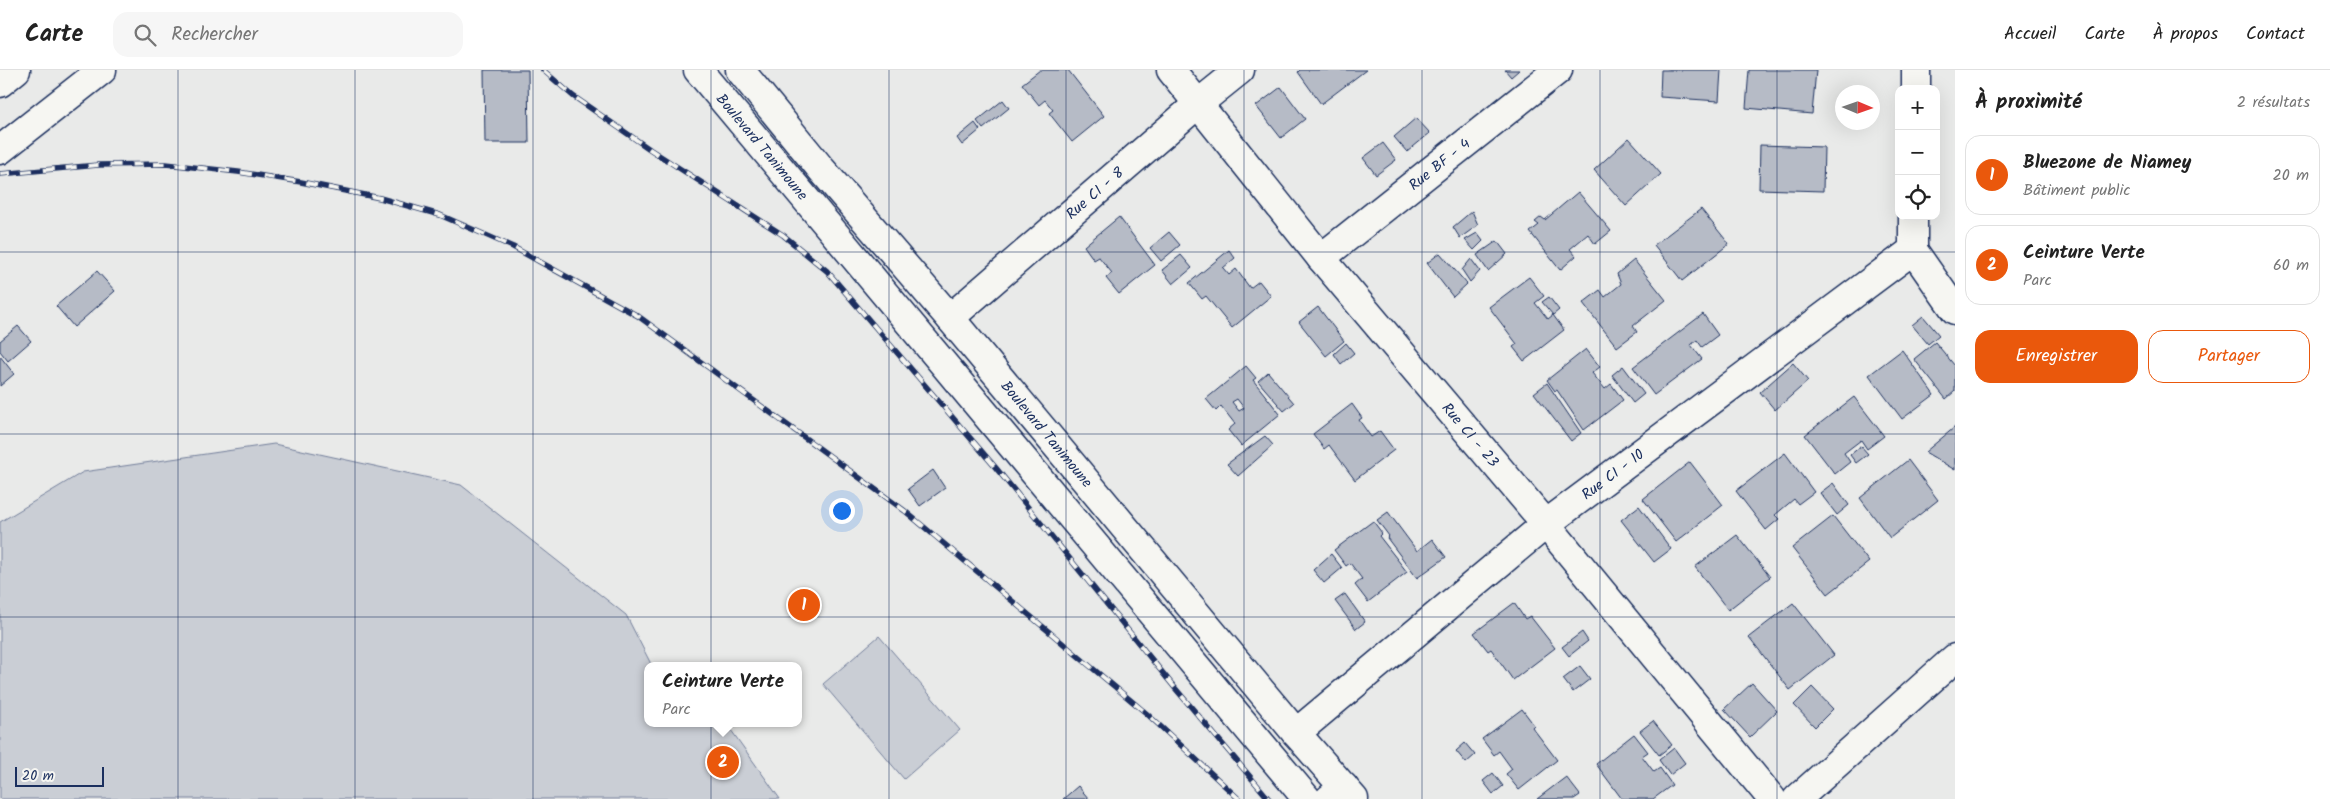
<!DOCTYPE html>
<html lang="fr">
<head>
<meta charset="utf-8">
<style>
	:root { --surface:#fff; --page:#f6f6f6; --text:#222; --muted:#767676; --line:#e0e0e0; --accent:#ea580c }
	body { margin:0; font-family:Kalam,sans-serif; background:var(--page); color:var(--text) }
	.controls { position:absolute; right:15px; top:15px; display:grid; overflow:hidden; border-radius:10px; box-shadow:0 5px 20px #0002 }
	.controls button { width:45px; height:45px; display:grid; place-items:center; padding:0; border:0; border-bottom:1px solid var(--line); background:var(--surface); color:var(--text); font:25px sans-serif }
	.compass { position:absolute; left:1835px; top:15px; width:45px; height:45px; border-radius:50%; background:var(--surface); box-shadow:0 5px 20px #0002; rotate:92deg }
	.scale { position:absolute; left:15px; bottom:12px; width:89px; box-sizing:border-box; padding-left:5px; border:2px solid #1b2f5e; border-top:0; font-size:14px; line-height:18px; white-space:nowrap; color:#1b2f5e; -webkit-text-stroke:4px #f6f6f2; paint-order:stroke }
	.you { position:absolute; left:841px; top:440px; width:18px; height:18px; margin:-12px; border:4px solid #fff; border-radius:50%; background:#1a73e8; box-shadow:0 0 0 8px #1a73e833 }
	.badge { display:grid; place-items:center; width:32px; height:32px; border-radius:50%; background:var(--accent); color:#fff; font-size:16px; font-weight:700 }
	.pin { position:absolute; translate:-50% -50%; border:2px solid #fff; box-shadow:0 1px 5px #0006 }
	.popup { position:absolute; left:644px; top:592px; width:158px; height:65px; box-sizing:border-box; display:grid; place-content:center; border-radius:10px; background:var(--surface); filter:drop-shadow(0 1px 4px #0005); font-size:16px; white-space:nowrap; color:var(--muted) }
	.popup b { font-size:19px; color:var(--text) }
	.popup::after { content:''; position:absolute; left:50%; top:100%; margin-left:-10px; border:10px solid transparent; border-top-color:var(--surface) }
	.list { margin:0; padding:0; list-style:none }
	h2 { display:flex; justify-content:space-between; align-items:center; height:65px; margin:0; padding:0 20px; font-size:21px }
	h2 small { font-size:16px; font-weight:400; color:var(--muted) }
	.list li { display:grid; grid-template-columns:32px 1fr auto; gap:15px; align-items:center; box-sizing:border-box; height:80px; margin:0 10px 10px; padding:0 10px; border:1px solid var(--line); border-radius:15px }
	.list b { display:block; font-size:19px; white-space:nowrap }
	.list p { margin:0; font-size:16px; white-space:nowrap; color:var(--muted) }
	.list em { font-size:16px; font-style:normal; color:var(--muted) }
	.actions { display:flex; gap:10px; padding:15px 20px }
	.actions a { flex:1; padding:11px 0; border:1px solid var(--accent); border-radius:15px; text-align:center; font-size:18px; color:var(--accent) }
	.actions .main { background:var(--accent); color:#fff }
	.icon { flex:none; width:28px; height:28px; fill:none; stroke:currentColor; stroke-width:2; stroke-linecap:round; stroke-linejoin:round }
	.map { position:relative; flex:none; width:1955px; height:729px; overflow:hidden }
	header { display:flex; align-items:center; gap:30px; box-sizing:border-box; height:70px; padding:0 25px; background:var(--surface); border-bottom:1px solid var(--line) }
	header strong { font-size:24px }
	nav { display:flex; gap:28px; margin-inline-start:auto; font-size:18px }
	.search { width:350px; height:45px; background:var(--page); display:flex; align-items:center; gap:12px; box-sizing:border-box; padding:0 18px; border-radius:15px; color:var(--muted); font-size:19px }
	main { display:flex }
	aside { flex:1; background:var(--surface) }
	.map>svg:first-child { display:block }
	.green { fill:#caced5; stroke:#727e9a }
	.building { fill:#b6bbc6; stroke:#1b2f5e; fill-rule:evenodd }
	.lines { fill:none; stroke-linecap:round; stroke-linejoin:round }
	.minor-casing { stroke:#1b2f5e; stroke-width:31 }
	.major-casing { stroke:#1b2f5e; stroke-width:31 }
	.highway-casing { stroke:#1b2f5e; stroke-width:31 }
	.minor { stroke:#f6f6f2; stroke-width:28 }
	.major { stroke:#f6f6f2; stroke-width:28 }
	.highway { stroke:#f6f6f2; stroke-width:28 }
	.rail-casing { stroke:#1b2f5e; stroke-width:5.5 }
	.rail { stroke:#f6f6f2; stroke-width:4; stroke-dasharray:11; stroke-linecap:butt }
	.grid { fill:none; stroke:#1b2f5e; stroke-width:1; stroke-opacity:0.55 }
	.labels { text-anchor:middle; stroke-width:4; stroke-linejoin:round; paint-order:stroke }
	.street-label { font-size:15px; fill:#1b2f5e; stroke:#f6f6f2 }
</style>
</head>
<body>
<header>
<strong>Carte</strong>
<div class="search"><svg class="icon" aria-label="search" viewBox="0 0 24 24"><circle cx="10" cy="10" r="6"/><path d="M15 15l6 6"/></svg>Rechercher</div>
<nav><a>Accueil</a><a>Carte</a><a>À propos</a><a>Contact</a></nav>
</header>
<main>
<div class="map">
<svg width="1955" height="729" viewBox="0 0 1955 729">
	<rect width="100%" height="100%" fill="#e9eae9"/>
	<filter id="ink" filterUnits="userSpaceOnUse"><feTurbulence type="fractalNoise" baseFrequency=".02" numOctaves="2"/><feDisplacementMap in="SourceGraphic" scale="10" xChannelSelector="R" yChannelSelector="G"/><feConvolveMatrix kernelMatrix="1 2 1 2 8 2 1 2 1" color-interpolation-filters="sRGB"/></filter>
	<g filter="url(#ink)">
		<!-- green -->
		<g class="green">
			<polygon points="274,374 461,415 626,545 652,596 648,596 648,653 726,653 780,729 0,729 0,452 83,402"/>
			<polygon points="879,566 960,660 904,709 823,614"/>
		</g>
		<!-- building -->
		<g class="building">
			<polygon points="484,0 528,0 529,73 485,73"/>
			<polygon points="1040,0 1068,0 1104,46 1072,72 1049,43 1053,40 1045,30 1039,35 1022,14"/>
			<polygon points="1300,0 1366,0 1321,34 1298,2"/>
			<polygon points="1505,0 1519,0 1511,7"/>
			<polygon points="1661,0 1721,0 1719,31 1660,27"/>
			<polygon points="1749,0 1816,0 1812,44 1746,38"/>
			<polygon points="1281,17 1305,49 1281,68 1256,36"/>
			<polygon points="1003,30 1009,38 983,59 977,51"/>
			<polygon points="1416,48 1430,63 1407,82 1394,67"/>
			<polygon points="975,53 980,60 962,75 957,68"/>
			<polygon points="1629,68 1661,104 1626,136 1594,100"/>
			<polygon points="1383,73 1396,90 1376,105 1363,88"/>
			<polygon points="1760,75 1824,77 1823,121 1759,119"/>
			<polygon points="1578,122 1611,161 1595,174 1588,164 1570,179 1576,186 1560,200 1530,162 1539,155 1535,152 1541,147 1545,150"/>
			<polygon points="1701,139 1729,174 1682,211 1654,175"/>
			<polygon points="1472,141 1478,155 1460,168 1453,157"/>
			<polygon points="1119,147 1155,195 1119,224 1106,208 1112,203 1099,187 1094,190 1084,176"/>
			<polygon points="1169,162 1180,175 1161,191 1150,178"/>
			<polygon points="1477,163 1483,171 1474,180 1465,170"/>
			<polygon points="1497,171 1507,184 1488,201 1477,185"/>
			<polygon points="1229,180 1235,188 1223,198 1229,205 1236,199 1250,218 1259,211 1271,226 1232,258 1206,226 1202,229 1189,213"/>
			<polygon points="1440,183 1467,214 1453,227 1427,193"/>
			<polygon points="1181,185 1192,198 1173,214 1162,200"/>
			<polygon points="1471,189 1480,201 1470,212 1462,200"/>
			<polygon points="1634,190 1666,230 1633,256 1637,262 1617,277 1583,233 1600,220 1605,227 1621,214 1617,204"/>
			<polygon points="97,201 115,221 74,257 56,236"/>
			<polygon points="1529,207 1544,226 1535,233 1548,249 1553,245 1564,260 1524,291 1513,277 1517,274 1489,237"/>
			<polygon points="1549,227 1559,240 1553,245 1542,232"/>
			<polygon points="1318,237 1344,271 1326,286 1299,252"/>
			<polygon points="1703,244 1718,265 1702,277 1697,270 1691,275 1702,289 1654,325 1633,297"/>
			<polygon points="1923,246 1939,265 1928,274 1912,255"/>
			<polygon points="18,256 31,271 8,291 0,281 0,271"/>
			<polygon points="1935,272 1955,296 1955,321 1946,329 1914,289"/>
			<polygon points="1346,273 1354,283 1341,294 1334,284"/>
			<polygon points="1586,279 1600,297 1592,303 1605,319 1611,314 1623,330 1584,360 1557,320 1555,321 1547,310"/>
			<polygon points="1902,280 1934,325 1902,349 1869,305"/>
			<polygon points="0,286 14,304 0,316"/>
			<polygon points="1793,293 1808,311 1775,340 1760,322"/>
			<path d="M1246,296L1256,308L1253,310L1280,344L1241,376L1228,360L1235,354L1221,336L1216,341L1206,329ZM1237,329L1244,338L1239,341L1232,332Z"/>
			<polygon points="1623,296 1644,324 1633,333 1612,305"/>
			<polygon points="1268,302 1294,333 1284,341 1258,311"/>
			<polygon points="1547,313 1581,363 1571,371 1534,323"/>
			<polygon points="1854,327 1884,366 1867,379 1861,370 1844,383 1850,392 1835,404 1805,365"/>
			<polygon points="1352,334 1362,348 1359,350 1371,367 1380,361 1394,380 1355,410 1329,375 1324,379 1313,364"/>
			<polygon points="1955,357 1955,400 1925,382"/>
			<polygon points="1265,366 1273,375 1238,406 1227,394"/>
			<polygon points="1861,376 1868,384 1856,393 1850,385"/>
			<polygon points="1785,383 1814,422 1798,434 1794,429 1775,445 1779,449 1766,460 1736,421"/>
			<polygon points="1908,390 1938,430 1890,468 1860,428"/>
			<polygon points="1690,392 1723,435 1676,472 1643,429"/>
			<polygon points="933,400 945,418 920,436 908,419"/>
			<polygon points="1833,413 1849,435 1837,445 1820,423"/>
			<polygon points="1639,436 1671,479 1654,492 1621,450"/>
			<polygon points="1388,442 1417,481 1432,469 1446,487 1417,508 1387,468 1389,466 1377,450"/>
			<polygon points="1833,446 1869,492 1828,524 1792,478"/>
			<polygon points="1373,451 1382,463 1379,466 1407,502 1368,532 1355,515 1362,509 1350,493 1346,496 1334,480"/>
			<polygon points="1737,465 1770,507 1728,540 1695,497"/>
			<polygon points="1331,484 1342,498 1324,513 1313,500"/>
			<polygon points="1345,524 1365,552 1356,559 1335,531"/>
			<polygon points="1514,533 1525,549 1530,546 1555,578 1513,610 1491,579 1488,581 1474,563"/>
			<polygon points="1793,533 1834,585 1790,620 1749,567"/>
			<polygon points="1582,562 1588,571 1569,586 1562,577"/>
			<polygon points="1580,596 1590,609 1573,622 1563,609"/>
			<polygon points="1752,613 1777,641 1750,667 1724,639"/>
			<polygon points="1812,617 1833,639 1815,657 1794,635"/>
			<polygon points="1522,639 1534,655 1532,657 1557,690 1519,720 1506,704 1512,699 1499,681 1494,685 1482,669"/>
			<polygon points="1653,651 1672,675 1659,685 1640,661"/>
			<polygon points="1634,664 1648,682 1642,686 1654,702 1660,698 1672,715 1653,729 1622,729 1596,694"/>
			<polygon points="1465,673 1475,685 1466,693 1456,681"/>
			<polygon points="1674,678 1685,693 1670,705 1659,690"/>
			<polygon points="1493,703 1503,716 1493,724 1483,711"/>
			<polygon points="1566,707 1580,725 1574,729 1537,729"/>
			<polygon points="1078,716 1089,729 1063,729"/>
		</g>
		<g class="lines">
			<defs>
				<g id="minor">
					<path id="s1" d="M1171,0L1321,188L1546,454L1772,729"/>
					<polyline points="1916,19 1916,0"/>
					<polyline points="1913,180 1955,240"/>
					<path id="s2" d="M1321,188L1558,0"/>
					<path id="s3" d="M950,248L1199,33L1240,0"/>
					<path id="s4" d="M1296,663L1546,454L1913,180V146"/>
					<polyline points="1329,729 1344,717"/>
				</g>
				<g id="major">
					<path id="s5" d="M698,0L1307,729"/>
					<path id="s6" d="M740,0L822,100L950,248L1296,663L1354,729"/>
					<polyline points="0,80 102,0"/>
					<polyline points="1797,729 1955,588"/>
				</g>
				<polyline id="highway" points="0,13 16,0"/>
			</defs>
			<!-- minor casing -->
			<use href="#minor" class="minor-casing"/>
			<!-- major casing -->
			<use href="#major" class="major-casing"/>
			<!-- highway casing -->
			<use href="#highway" class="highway-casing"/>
			<!-- minor -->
			<use href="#minor" class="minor"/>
			<!-- major -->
			<use href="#major" class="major"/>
			<!-- highway -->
			<use href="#highway" class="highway"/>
			<defs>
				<g id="rail">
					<polyline points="543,0 573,26 651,80 783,165 827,201 996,398 1175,618 1269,729"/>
					<polyline points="0,104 98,95 166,94 238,102 301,112 380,128 440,145 513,177 638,246 905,441 1146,643 1239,729"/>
				</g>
			</defs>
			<!-- rail casing -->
			<use href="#rail" class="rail-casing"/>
			<!-- rail -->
			<use href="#rail" class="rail"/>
		</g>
	</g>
	<!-- grid -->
	<path class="grid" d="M178,0V729M355,0V729M533,0V729M711,0V729M889,0V729M1066,0V729M1244,0V729M1422,0V729M1600,0V729M1777,0V729M0,182H1955M0,364H1955M0,547H1955"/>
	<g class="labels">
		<!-- street labels -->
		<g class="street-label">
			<text dy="5" stroke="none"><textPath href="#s5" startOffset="100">Boulevard Tanimoune</textPath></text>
			<text dy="5" stroke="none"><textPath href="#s2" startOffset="151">Rue BF - 4</textPath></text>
			<text dy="5" stroke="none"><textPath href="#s3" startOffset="191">Rue CI - 8</textPath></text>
			<text dy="5" stroke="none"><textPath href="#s6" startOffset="476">Boulevard Tanimoune</textPath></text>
			<text dy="5" stroke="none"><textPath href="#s1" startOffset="472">Rue CI - 23</textPath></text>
			<text dy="5" stroke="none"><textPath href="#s4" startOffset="409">Rue CI - 10</textPath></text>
		</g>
	</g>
</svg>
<div class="controls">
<button>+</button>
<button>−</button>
<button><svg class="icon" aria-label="locate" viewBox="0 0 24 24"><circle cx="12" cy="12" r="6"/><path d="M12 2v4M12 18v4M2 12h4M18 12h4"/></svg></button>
</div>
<svg class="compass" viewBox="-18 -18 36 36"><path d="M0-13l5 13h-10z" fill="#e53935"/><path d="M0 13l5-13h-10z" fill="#767676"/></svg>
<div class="scale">20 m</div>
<div class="you"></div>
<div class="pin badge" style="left:804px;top:535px">1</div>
<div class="pin badge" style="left:723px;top:692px">2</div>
<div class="popup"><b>Ceinture Verte</b>Parc</div>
</div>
<aside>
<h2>À proximité<small>2 résultats</small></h2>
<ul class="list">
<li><span class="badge">1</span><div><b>Bluezone de Niamey</b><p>Bâtiment public</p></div><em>20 m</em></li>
<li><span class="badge">2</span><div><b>Ceinture Verte</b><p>Parc</p></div><em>60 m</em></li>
</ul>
<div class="actions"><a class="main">Enregistrer</a><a>Partager</a></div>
</aside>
</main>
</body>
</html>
